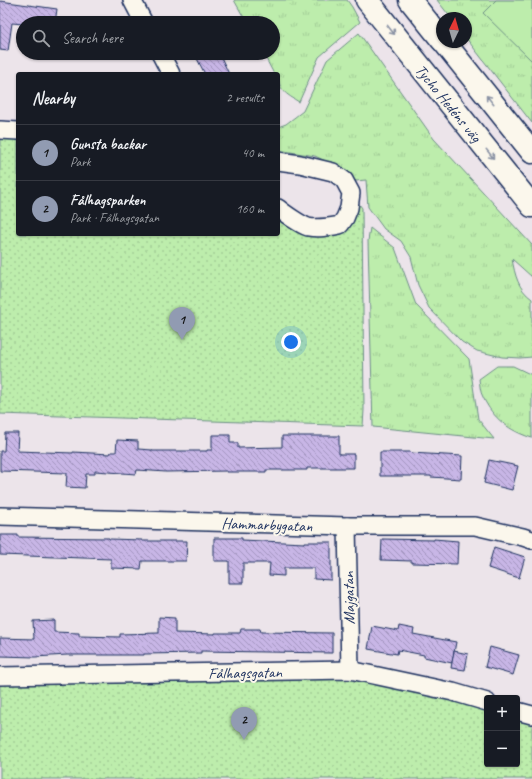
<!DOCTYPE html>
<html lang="en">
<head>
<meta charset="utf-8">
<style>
	:root { --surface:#171b24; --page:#20242c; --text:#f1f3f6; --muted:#9ea1a6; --line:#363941; --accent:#919bb2 }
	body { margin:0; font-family:Caveat,sans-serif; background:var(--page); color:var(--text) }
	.controls { position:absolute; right:12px; bottom:12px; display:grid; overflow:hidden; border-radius:4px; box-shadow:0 1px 3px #0004 }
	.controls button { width:36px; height:36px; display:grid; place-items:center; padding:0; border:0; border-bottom:1px solid var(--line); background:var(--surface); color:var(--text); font:20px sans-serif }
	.compass { position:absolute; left:436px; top:12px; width:36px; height:36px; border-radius:50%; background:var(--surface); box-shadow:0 1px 3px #0004; rotate:5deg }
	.you { position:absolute; left:291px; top:342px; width:14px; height:14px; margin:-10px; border:3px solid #fff; border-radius:50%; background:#1a73e8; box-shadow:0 0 0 6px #1a73e833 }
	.badge { display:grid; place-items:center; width:26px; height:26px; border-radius:50%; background:var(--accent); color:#111; font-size:13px; font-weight:700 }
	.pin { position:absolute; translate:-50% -33px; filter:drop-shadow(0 1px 2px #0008) }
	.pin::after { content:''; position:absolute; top:21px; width:14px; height:12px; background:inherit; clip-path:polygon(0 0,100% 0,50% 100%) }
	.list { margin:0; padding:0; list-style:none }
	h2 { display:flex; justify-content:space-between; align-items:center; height:52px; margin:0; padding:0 16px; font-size:17px }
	h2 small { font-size:13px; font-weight:400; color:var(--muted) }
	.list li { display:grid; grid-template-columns:26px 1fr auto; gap:12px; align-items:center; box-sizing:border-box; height:56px; padding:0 16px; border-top:1px solid var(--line) }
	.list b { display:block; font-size:15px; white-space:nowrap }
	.list p { margin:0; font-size:13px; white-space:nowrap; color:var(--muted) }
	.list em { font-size:13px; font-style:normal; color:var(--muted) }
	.icon { flex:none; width:22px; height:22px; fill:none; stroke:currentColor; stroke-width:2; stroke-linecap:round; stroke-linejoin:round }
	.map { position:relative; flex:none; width:532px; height:779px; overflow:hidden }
	.search { position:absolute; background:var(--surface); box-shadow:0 1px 3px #0004; left:16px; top:16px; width:264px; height:44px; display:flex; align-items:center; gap:10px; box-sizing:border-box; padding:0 14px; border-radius:22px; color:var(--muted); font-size:15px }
	.panel { position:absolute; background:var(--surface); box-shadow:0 1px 3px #0004; left:16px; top:72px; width:264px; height:164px; border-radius:4px }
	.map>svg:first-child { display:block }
	.grass { fill:url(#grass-tufts); stroke:#6c8e85 }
	.park { fill:url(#park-dots); stroke:#6c8e85 }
	.pitch { fill:#bdedac; stroke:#6c8e85 }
	.building { fill:url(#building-back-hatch); stroke:#1b2f5e }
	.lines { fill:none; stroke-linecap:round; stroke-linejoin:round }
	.minor-casing { stroke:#1b2f5e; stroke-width:20 }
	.secondary-casing { stroke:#1b2f5e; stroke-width:25 }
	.minor { stroke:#fbf7ec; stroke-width:17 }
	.secondary { stroke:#fbf7ec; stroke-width:22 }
	.oneway { stroke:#8b93a5 }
	.labels { text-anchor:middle; stroke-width:4; stroke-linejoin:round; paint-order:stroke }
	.street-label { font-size:16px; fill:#1b2f5e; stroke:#fbf7ec }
</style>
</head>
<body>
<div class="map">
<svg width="532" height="779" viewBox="0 0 532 779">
	<defs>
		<pattern id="grass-tufts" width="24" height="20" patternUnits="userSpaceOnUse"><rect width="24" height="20" fill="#bdedac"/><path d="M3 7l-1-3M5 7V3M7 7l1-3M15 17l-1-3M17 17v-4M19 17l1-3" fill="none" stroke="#a2cc96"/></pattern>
		<pattern id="park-dots" width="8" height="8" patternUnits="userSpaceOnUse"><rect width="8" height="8" fill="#bdedac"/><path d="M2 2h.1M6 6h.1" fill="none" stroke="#a2cc96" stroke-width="1.8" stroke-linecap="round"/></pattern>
		<pattern id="building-back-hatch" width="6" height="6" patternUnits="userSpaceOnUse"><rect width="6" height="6" fill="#c8b6e6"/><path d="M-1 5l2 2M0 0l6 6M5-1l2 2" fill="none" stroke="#a294be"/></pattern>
	</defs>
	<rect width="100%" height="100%" fill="#ece4ea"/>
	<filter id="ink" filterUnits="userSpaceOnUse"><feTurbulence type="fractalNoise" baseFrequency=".025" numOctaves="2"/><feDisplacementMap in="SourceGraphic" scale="8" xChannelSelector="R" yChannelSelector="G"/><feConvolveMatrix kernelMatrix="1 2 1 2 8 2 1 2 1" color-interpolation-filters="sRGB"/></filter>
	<g filter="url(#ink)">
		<!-- grass -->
		<g class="grass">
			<path d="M234,0H347L352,7L360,22L319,57L299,102C286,94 278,90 278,74H274L263,53H273V23H247Z"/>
			<polygon points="437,0 532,0 532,123 466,38 466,18 451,18"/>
			<path d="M359,33L434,139L532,245V277L512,259C515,275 518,289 532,299V357L520,358L502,357L477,351L462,342L429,308L418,285L411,257L401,241L384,229L368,207L366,180L356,181L342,169L315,156L278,150V127L286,124L303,111L327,60Z"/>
			<polygon points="370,228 395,248 416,305 469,359 478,419 494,439 373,427 368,241"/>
			<path d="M497,366H513L532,375V438C510,431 493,419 483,397C480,392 480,385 479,379Z"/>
		</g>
		<!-- park -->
		<g class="park">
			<polygon points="0,130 18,131 18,234 278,234 278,208 306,227 340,225 351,193 362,208 364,410 363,426 0,414"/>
			<polygon points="350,670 487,702 487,764 517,764 517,711 532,715 532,779 0,779 0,676"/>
		</g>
		<!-- pitch -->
		<polygon class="pitch" points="496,0 532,0 532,61 483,13"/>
		<!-- building -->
		<g class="building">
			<polygon points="0,1 57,9 55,23 23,23 23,24 12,23 8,51 0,50"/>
			<polygon points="194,53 219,53 229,74 205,74"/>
			<polygon points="5,433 18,433 17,451 73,453 73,452 110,454 111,452 116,452 117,440 138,441 138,449 152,450 152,451 207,451 207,450 212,450 212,435 230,435 230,443 238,443 238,448 282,447 282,436 339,436 339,454 354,454 354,468 307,468 307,470 266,470 266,472 227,472 227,471 166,472 137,470 136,474 95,471 95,474 86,474 85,488 66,487 67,473 0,471 0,451 4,451"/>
			<polygon points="380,452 411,452 411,453 462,456 461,479 431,477 431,476 380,476"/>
			<polygon points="489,460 518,466 512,490 484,483"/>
			<polygon points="0,535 18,535 18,537 109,538 109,539 142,540 142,541 187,541 186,561 142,561 141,569 111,568 111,559 0,555"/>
			<polygon points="214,538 242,538 242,540 304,543 304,542 331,542 331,580 314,579 314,568 284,568 284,576 269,575 270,563 243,563 243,583 229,583 229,561 214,561"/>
			<polygon points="382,539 434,540 434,539 458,541 457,564 412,563 412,561 381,560"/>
			<polygon points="494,547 525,557 519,578 488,568"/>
			<polygon points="159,617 175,618 175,633 215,634 215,633 240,633 241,629 260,629 261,632 332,633 332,653 201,651 201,653 144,654 144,655 67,655 35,657 0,656 0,638 34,639 33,621 54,620 54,632 79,633 79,636 120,637 120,634 159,633"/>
			<polygon points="372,626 398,631 399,626 414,629 413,634 456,642 452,663 424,657 424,655 398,650 397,654 368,649"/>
			<polygon points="490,647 519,655 513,675 485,667"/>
			<polygon points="454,651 468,654 465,670 451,668"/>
		</g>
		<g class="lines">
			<defs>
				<g id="minor">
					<polyline points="132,0 144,23"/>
					<polyline points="160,53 171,74"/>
					<polyline points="0,130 18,131"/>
					<path d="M278,161L300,164L333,172L344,180L351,193L349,208L345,218L340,225C329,227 319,229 308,227C301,225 284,213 278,208"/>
					<polyline points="0,516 347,526 475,526 523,537 532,540"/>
					<polyline points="347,526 350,670"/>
					<polyline points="0,676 350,670 453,692 487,702"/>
					<polyline points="517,711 532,715"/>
				</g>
				<g id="secondary">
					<polyline points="367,0 532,206"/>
					<polyline points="410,0 442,40"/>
					<polyline points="444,42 532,152"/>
				</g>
			</defs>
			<!-- minor casing -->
			<use href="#minor" class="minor-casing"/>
			<!-- secondary casing -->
			<use href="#secondary" class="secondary-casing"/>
			<!-- minor -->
			<use href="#minor" class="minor"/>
			<!-- secondary -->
			<use href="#secondary" class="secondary"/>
		</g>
		<!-- one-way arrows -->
		<defs><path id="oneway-shaft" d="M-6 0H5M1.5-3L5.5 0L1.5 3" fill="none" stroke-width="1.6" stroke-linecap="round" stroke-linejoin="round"/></defs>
		<g class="oneway">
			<use href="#oneway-shaft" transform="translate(391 30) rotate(51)"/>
			<use href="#oneway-shaft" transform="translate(490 100) rotate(-129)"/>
			<use href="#oneway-shaft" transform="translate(490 154) rotate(51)"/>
		</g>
	</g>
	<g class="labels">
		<!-- street labels -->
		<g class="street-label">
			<text transform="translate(449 103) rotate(51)" y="6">Tycho Hedéns väg</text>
			<text transform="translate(267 524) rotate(2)" y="6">Hammarbygatan</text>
			<text transform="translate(348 598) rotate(-91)" y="6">Majgatan</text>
			<text transform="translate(245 672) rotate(-1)" y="6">Fålhagsgatan</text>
		</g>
	</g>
</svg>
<div class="controls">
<button>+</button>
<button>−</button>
</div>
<svg class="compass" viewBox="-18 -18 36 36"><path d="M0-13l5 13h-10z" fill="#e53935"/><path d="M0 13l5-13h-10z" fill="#9ea1a6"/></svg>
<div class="you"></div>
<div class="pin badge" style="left:182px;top:340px">1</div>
<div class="pin badge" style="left:244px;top:740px">2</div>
<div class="search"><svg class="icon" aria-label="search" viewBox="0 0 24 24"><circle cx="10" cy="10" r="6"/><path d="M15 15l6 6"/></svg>Search here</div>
<section class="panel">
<h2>Nearby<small>2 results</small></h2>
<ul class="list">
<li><span class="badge">1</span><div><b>Gunsta backar</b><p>Park</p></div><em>40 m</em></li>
<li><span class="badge">2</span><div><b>Fålhagsparken</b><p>Park · Fålhagsgatan</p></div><em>160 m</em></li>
</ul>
</section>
</div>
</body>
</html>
